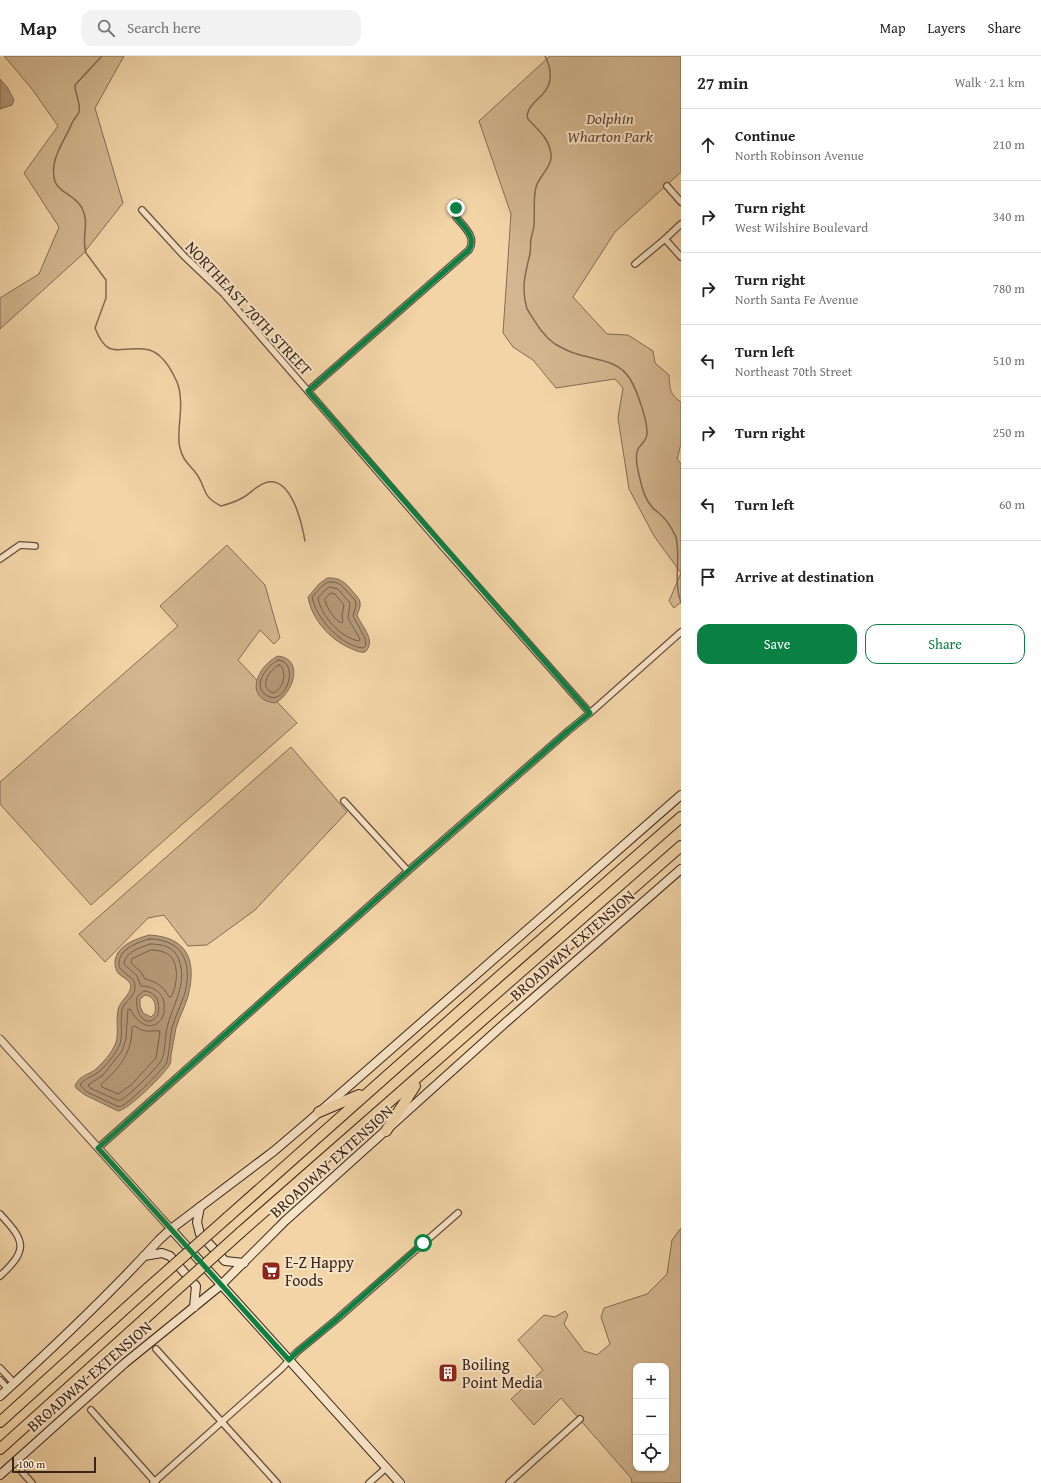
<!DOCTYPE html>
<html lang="en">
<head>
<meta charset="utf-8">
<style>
	:root { --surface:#fff; --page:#f2f2f2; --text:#222; --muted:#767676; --line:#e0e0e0; --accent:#0b8043 }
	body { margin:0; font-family:"Gentium Book Plus",serif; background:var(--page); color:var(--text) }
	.controls { position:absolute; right:12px; bottom:12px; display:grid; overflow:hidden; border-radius:8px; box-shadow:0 1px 3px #0004 }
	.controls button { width:36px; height:36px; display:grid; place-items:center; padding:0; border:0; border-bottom:1px solid var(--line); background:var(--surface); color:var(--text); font:20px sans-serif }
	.scale { position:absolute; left:12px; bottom:10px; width:84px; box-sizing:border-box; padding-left:4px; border:2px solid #3a231b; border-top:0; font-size:11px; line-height:14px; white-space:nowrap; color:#3a231b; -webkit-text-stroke:3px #f7e3c6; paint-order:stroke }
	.stop { position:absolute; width:12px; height:12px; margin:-9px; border:3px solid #0b8043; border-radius:50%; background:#fff }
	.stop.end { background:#0b8043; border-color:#fff; box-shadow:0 1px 4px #0008 }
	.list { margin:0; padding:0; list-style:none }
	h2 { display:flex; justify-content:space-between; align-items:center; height:52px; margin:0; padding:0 16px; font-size:17px }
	h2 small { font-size:13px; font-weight:400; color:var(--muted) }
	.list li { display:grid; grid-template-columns:26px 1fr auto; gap:12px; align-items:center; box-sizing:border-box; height:72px; padding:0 16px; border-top:1px solid var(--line) }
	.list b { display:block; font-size:15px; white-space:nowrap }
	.list p { margin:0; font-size:13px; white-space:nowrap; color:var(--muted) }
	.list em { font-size:13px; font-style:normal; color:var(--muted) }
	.actions { display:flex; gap:8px; padding:12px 16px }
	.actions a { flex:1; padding:9px 0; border:1px solid var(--accent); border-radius:12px; text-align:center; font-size:14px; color:var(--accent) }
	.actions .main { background:var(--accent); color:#fff }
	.icon { flex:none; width:22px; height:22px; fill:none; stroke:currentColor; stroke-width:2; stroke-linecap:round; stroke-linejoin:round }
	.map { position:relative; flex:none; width:681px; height:1427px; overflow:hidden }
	header { display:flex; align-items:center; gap:24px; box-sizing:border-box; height:56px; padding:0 20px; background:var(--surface); border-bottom:1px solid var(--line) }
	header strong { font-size:19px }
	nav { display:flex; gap:22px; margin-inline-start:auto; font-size:14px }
	.search { width:280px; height:36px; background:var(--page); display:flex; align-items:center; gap:10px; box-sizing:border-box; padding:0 14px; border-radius:12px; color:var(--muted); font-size:15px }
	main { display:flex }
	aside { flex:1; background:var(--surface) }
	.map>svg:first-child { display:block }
	.green { fill:#d3b68f; stroke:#866c55; fill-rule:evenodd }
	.water { fill:#b39877; stroke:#836952; fill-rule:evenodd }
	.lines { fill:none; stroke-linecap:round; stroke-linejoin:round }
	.shore { stroke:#765e49; stroke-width:1 }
	.stream { stroke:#836952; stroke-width:1.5 }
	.minor-casing { stroke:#684f3e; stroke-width:8 }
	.tertiary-casing { stroke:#684f3e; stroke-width:9 }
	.secondary-casing { stroke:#3a231b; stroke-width:10 }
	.motorway-casing { stroke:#3a231b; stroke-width:12 }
	.minor { stroke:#f7e3c6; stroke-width:5.5 }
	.tertiary { stroke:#f7e3c6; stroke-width:7 }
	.secondary { stroke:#f7e3c6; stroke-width:8 }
	.motorway { stroke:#f2d4a7; stroke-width:10 }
	.motorway-bridge-casing { stroke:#3a231b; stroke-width:12; stroke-linecap:butt }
	.motorway-bridge { stroke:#f2d4a7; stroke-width:10 }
	.route { stroke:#0b8043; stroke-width:5 }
	.labels { text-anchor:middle; stroke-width:4; stroke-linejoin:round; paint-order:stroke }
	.park-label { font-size:16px; font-style:italic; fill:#604838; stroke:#f7e3c6 }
	.street-label { font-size:16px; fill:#3a231b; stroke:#f7e3c6 }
	.poi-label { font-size:16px; fill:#3a231b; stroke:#f7e3c6; text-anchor:start }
</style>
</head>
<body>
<header>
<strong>Map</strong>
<div class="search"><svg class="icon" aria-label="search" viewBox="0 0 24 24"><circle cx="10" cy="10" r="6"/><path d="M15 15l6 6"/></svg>Search here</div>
<nav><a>Map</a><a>Layers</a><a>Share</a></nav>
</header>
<main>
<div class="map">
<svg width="681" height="1427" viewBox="0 0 681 1427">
	<rect width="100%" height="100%" fill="#f2d4a7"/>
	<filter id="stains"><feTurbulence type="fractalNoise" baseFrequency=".005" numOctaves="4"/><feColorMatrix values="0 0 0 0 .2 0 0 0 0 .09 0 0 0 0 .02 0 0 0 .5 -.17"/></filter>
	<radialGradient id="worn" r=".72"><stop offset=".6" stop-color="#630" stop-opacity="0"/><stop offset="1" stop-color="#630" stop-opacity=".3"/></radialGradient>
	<!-- green -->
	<g class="green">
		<polygon points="4,0 124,0 95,52 123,147 83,198 0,273 0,242 39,218 59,171 24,117 58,70 32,33"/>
		<path d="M550,0H681V116L615,176L573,241L607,278L628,279L653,295L655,307L669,319C670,332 669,338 681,346V388L677,403L681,408V546L674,552L669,545L681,517L654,480L629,433L618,362L623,332L615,323L556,332L533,304L513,291L503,277L511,158L479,65Z"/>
		<polygon points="227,489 265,529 280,582 274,588 260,574 238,604 297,667 91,849 0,748 0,726 178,570 160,550"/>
		<polygon points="291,691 347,756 255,854 207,889 188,890 164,859 148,862 105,906 79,878"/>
		<path d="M681,1172V1427H632L631,1422L561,1342L534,1369L511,1343L543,1314L518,1284L544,1259L555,1261L565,1255L568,1259L564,1268L584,1295L597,1299L610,1288L601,1261L604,1252L647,1238L667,1218L672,1184ZM636,1310H666V1412H636Z"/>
	</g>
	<!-- water -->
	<g class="water">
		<polygon points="0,23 7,31 14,44 12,49 0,53"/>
		<path d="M327,522C340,521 346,527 353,536C356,539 360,543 360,547C361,551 358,555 357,559C362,571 377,585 365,596C359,597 355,594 350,592C329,583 312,563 308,541L319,528Z"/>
		<path d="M278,600C305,603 293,638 275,647C243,643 257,610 278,600Z"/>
		<path d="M149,879C188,881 197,905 188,940C185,951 179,961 176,972C174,981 173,990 171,999C171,1002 171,1006 170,1008C166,1017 127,1055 118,1055L85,1039L77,1033L75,1030C79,1019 89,1019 96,1013C104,1006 116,992 117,982C118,973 116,963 118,954C120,944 130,940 131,930C129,923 123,922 118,917C115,913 115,909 115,905C117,889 136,883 149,879ZM145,939C155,941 156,948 155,957L151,961L143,957L140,950V943Z"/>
	</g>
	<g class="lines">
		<!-- shore -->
		<g class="shore">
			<path d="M328,526H335L341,529L355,544L356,550L353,560L365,582L366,589L363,592C341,590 316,562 312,541L321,531Z"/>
			<path d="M330,531L338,533L350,547L348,562L360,583L359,585C341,582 321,560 318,542L325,534Z"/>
			<path d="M331,537L335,538L344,549L342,559L343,566L342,567C334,564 328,553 325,545V543Z"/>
			<path d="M279,604C300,607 286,650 268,640C250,632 267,608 279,604Z"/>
			<path d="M279,609L281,610C287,619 283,633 273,637C258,631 269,614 279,609Z"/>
			<path d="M149,883C185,883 193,910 184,940C180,951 175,961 172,972C170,980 169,1002 166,1008C160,1016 127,1050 119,1051L87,1036L80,1029C84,1023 91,1021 97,1017C104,1013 117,996 120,988C123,977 120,965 122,954C124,945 136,941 135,930C135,922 127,920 122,914C119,912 119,910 119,906C121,892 137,887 149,883Z"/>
			<path d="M150,888C163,888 175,891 179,904C188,929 172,949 167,972C165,981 165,999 161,1005C156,1013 127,1042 119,1045L90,1032L88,1029L103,1019L122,995L126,983L128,953L131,954C136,966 152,978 162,962C164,959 164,956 164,953C166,938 154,930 141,930L137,920L124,908C125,896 139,892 150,888Z"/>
			<path d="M151,894C157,894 164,895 169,899C180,908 177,931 171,941H169C163,930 157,926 145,923L141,916L131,907L132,903Z"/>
			<path d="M144,935C158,936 160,947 158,959C146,975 134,957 137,941Z"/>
			<path d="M135,970C145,978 150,974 160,975L156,1002L131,1029L118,1038L102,1031L101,1028C120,1012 132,997 132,972Z"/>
		</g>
		<!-- stream -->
		<g class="stream">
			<path d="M102,0L75,29C75,38 81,47 79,56C77,60 74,63 72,67C67,80 56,94 54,109C50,139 71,133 82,152C90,167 81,182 86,197L106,224V242L95,272C108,305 119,290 144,293C161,294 171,313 177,326C183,340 180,360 179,374C179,380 178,386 180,392C183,406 191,409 198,420C207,435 202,440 221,450C229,448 237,445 244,441C252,436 258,428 268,426C292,422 302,468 305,485"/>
			<path d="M545,0C552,13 553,28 542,39C536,45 529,50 527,59L528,63C538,74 549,82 551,98C553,110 539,120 536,131C533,143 535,156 534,168C534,173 532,178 531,183C530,188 531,194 530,198C525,218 521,233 527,253C535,265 542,279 555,288C562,292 569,296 577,298C596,304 619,304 630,323C637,334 648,366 647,378C647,384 641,388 638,393C634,401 638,415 640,423C642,433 645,443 652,451C655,455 660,457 663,461C668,465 673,475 676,481C681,503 673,525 681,547"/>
		</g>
		<defs>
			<g id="minor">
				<polyline points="667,130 681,146"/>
				<polyline points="142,154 184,200 223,237 443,491 590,657"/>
				<polyline points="665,183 681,201"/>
				<polyline points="635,208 665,183 681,168"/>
				<path d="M308,335L469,194C477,181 464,171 456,161V152L458,147"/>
				<polyline points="0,503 20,489 35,490"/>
				<polyline points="344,745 408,815"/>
				<polyline points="98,1092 408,815 568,675 590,657 681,576"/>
				<path d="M0,1158C25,1185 29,1193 0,1220"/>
				<polyline points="156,1293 277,1427"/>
				<polyline points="0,1312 14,1327"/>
				<polyline points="0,1324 8,1333"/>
				<polyline points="91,1354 156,1427"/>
				<polyline points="22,1416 32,1427"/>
				<polyline points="153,1427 281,1313 297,1296 337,1263 458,1157"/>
				<polyline points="369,1427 386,1412"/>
				<polyline points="509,1427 580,1363"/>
			</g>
			<polyline id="tertiary" points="0,983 171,1173"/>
			<g id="secondary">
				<polyline points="200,1151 197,1166 200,1178 225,1205 244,1207"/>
				<polyline points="171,1173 400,1427"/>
				<polyline points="144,1200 162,1197 170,1200 196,1230 194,1251"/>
				<path d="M0,1340C55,1290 109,1239 159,1184L171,1173L274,1095L308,1066L681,739"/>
				<polyline points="0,1419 125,1307 221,1229 285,1165 504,968 681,813"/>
			</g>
			<g id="motorway">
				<polyline points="319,1056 359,1039"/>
				<polyline points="386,1075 415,1030"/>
				<polyline points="228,1161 478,939 681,761"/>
				<polyline points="241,1176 681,790"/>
				<polyline points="0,1366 148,1232"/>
				<polyline points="0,1393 161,1248"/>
			</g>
		</defs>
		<!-- minor casing -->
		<use href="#minor" class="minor-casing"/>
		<!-- tertiary casing -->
		<use href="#tertiary" class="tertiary-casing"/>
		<!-- secondary casing -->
		<use href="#secondary" class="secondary-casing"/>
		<!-- motorway casing -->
		<use href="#motorway" class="motorway-casing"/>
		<!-- minor -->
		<use href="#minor" class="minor"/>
		<!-- tertiary -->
		<use href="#tertiary" class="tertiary"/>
		<!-- secondary -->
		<use href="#secondary" class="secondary"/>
		<!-- motorway -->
		<use href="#motorway" class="motorway"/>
		<defs>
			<g id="motorway-bridge">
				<polyline points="148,1232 228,1161"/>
				<polyline points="161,1248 241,1176"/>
			</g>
		</defs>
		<!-- motorway-bridge casing -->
		<use href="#motorway-bridge" class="motorway-bridge-casing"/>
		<!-- motorway-bridge -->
		<use href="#motorway-bridge" class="motorway-bridge"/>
	</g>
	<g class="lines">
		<!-- route -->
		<path class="route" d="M423,1187L337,1263L297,1296L289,1304L98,1092L408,815L568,675L590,657L308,335L469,194C477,181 464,171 456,161V152"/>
	</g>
	<!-- icons -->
	<defs>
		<symbol id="supermarket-square" viewBox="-11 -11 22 22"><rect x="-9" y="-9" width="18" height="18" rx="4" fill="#8f2418" stroke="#f7e3c6"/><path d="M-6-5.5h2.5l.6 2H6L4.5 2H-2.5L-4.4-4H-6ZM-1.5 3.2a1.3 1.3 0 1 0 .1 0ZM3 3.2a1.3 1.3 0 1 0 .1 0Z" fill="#fff"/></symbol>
		<symbol id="building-square" viewBox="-11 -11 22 22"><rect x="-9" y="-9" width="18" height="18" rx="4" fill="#8f2418" stroke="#f7e3c6"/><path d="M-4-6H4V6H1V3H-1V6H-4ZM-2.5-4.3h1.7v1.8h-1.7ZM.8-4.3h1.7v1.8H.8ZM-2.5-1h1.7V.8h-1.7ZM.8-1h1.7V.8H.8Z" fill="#fff"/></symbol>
	</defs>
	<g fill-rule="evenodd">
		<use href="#supermarket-square" x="260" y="1204" width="22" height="22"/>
		<use href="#building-square" x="437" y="1306" width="22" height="22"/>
	</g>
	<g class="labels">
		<!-- park labels -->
		<g class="park-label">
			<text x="610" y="68">Dolphin<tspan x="610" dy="18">Wharton Park</tspan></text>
		</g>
		<!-- street labels -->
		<g class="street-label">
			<text transform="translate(249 252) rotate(47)" y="6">NORTHEAST 70TH STREET</text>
			<text transform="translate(572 889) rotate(-41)" y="6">BROADWAY EXTENSION</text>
			<text transform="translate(331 1105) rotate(-42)" y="6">BROADWAY EXTENSION</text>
			<text transform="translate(89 1320) rotate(-41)" y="6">BROADWAY EXTENSION</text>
		</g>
		<!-- poi labels -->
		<g class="poi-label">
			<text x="285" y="1212">E-Z Happy<tspan x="285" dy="18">Foods</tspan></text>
			<text x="462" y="1314">Boiling<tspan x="462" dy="18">Point Media</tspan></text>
		</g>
	</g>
	<rect width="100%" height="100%" filter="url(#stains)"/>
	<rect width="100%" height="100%" fill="url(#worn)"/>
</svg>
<div class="controls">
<button>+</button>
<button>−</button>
<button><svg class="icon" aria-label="locate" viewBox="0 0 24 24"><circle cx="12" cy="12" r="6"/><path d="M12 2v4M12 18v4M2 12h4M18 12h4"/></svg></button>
</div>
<div class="scale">100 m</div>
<div class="stop" style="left:423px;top:1187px"></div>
<div class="stop end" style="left:456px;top:152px"></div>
</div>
<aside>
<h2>27 min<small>Walk · 2.1 km</small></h2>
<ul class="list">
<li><svg class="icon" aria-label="ahead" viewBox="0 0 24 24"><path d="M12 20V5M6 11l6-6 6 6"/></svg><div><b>Continue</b><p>North Robinson Avenue</p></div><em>210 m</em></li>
<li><svg class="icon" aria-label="right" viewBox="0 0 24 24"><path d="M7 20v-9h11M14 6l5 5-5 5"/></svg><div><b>Turn right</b><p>West Wilshire Boulevard</p></div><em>340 m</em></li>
<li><svg class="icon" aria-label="right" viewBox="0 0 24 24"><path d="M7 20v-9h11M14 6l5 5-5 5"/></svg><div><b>Turn right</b><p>North Santa Fe Avenue</p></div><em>780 m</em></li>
<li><svg class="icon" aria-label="left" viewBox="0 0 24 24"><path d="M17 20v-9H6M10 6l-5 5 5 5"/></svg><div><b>Turn left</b><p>Northeast 70th Street</p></div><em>510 m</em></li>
<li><svg class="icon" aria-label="right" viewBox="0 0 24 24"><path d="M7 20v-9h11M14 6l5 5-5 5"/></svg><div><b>Turn right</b></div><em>250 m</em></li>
<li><svg class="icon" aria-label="left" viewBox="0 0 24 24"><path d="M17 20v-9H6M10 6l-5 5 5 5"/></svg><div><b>Turn left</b></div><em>60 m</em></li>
<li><svg class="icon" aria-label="arrive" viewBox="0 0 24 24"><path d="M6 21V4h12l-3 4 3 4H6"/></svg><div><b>Arrive at destination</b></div></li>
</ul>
<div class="actions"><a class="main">Save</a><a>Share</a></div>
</aside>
</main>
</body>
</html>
